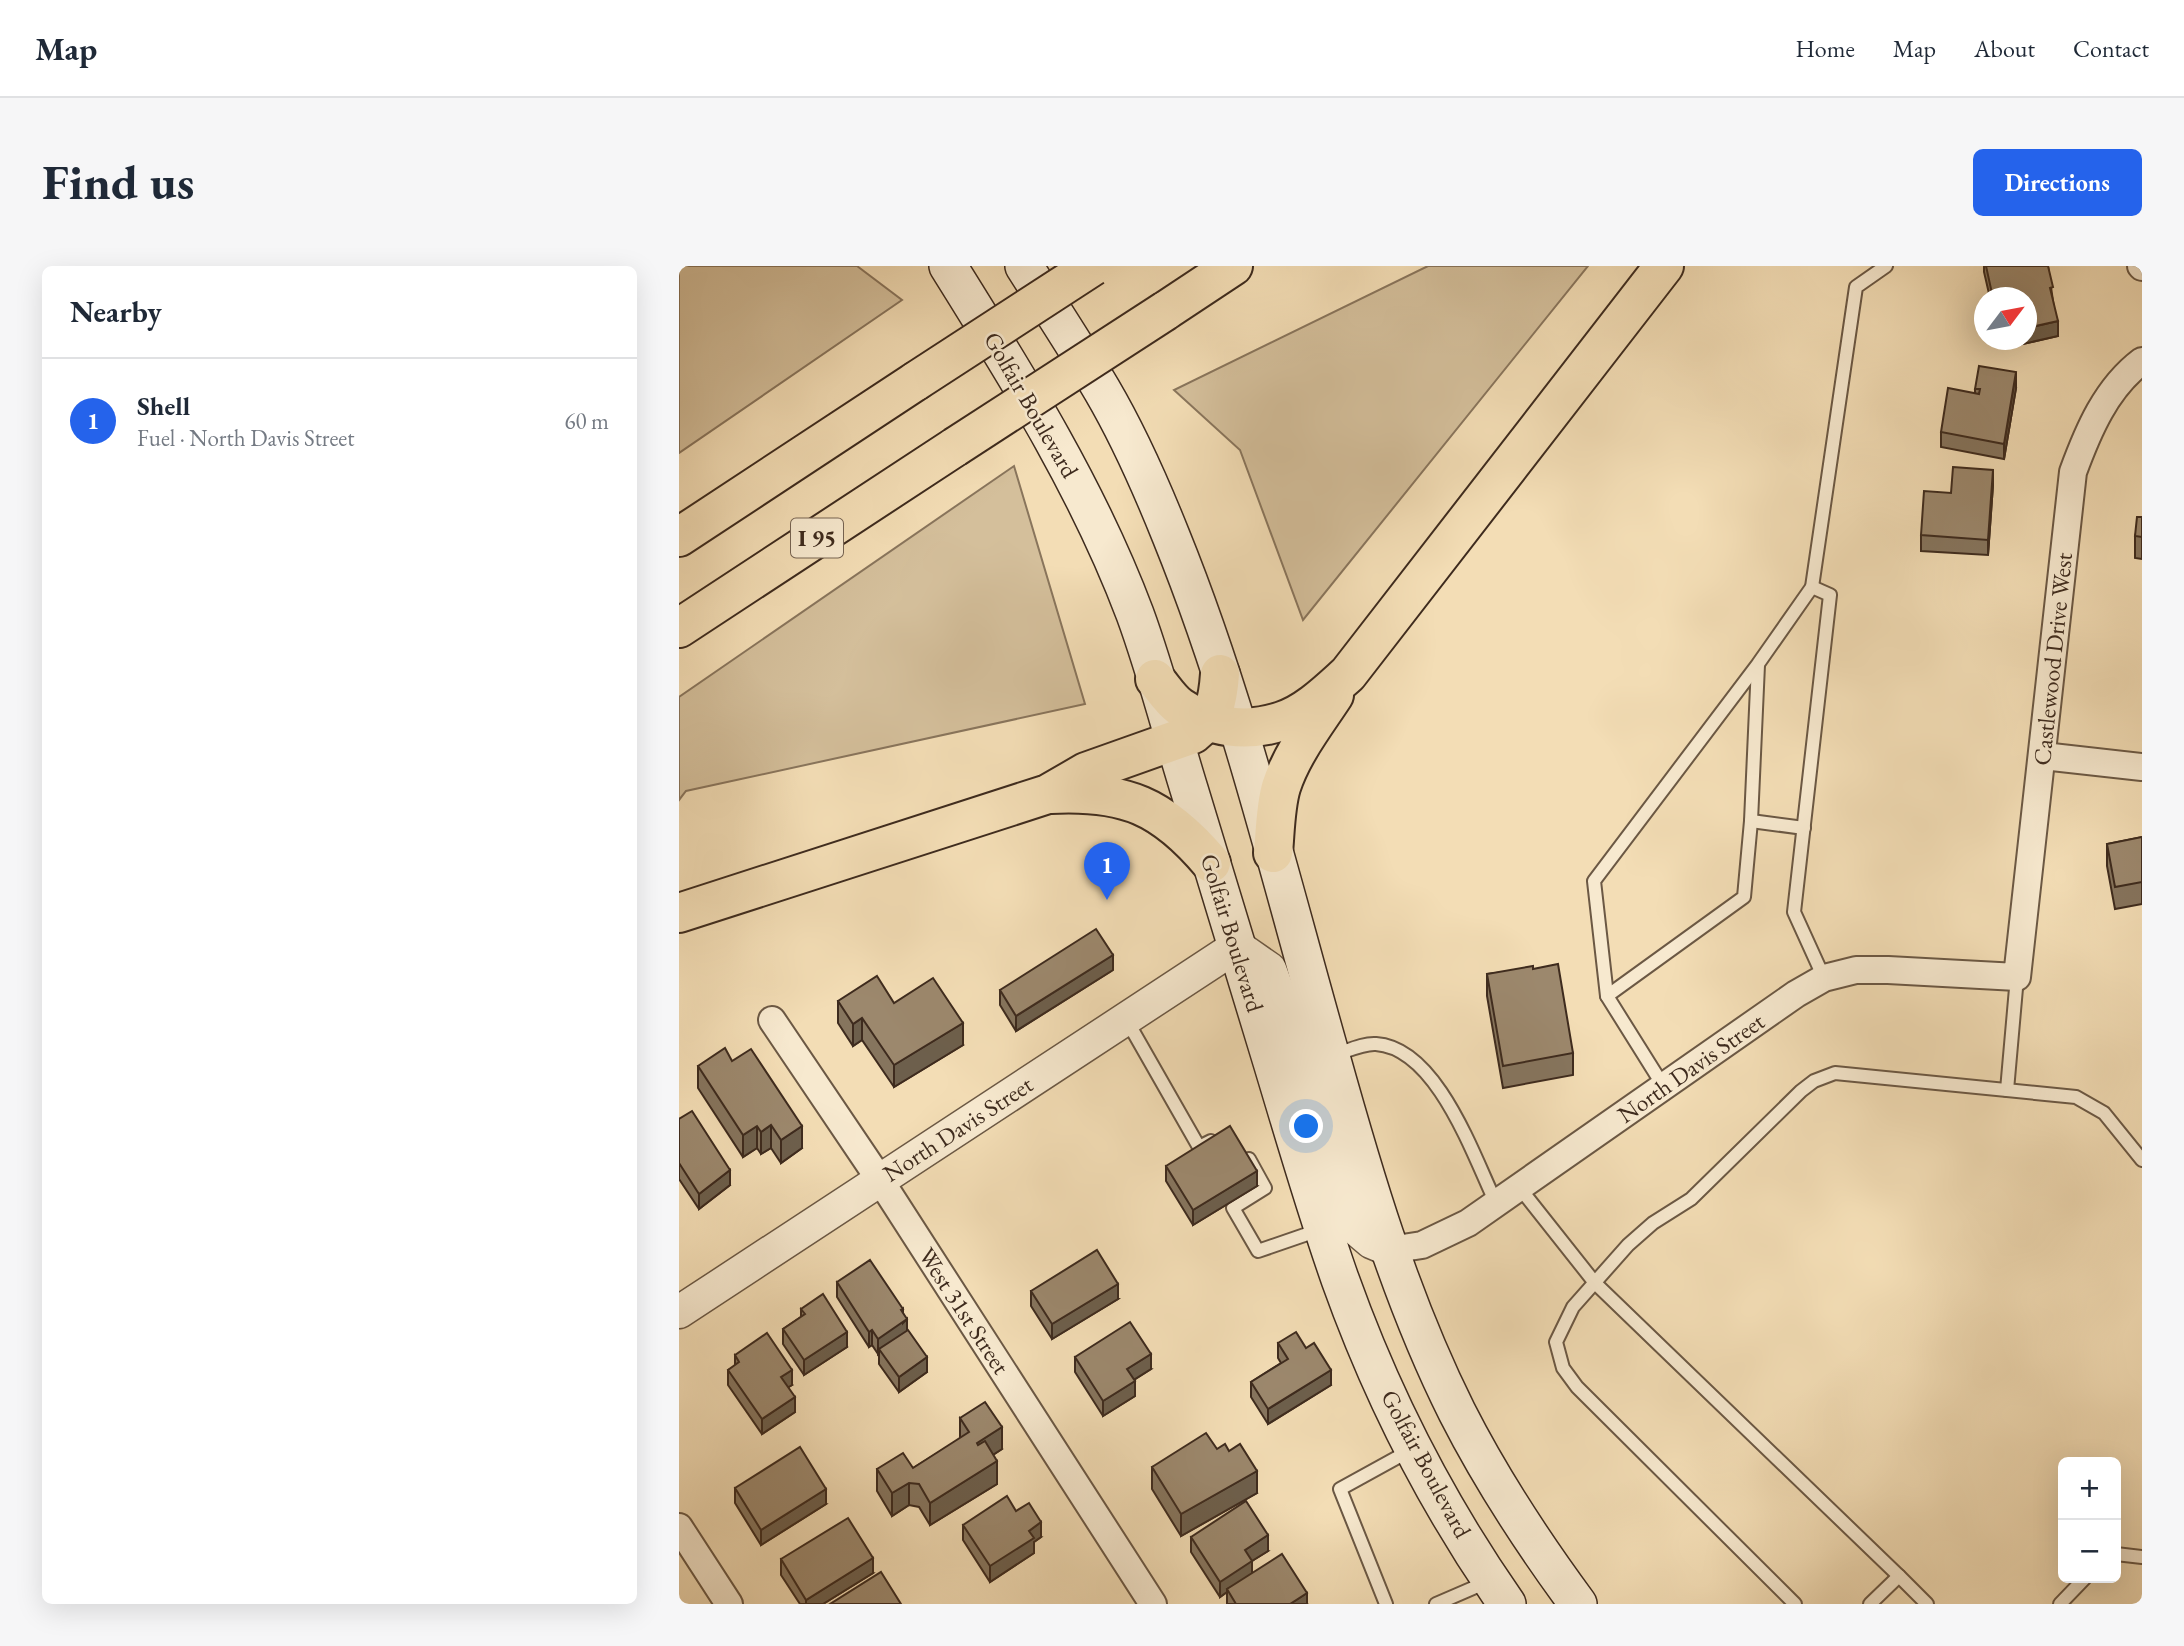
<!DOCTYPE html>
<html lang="en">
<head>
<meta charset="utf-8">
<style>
	:root { --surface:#fff; --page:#f6f6f7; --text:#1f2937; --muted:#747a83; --line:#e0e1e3; --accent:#2563eb }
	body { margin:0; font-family:"EB Garamond",serif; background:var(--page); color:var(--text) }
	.controls { position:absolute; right:21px; bottom:21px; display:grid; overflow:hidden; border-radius:10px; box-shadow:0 7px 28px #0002 }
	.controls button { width:63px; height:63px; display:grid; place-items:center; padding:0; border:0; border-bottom:2px solid var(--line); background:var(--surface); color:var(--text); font:35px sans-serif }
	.compass { position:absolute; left:1295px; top:21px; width:63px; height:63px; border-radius:50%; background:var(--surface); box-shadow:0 7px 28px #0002; rotate:58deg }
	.you { position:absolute; left:628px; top:861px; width:24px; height:24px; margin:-18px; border:5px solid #fff; border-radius:50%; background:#1a73e8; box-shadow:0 0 0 10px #1a73e833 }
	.badge { display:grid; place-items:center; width:46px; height:46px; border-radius:50%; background:var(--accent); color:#fff; font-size:23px; font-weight:700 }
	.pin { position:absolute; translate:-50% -58px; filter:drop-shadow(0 2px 4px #0008) }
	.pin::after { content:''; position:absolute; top:37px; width:24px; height:21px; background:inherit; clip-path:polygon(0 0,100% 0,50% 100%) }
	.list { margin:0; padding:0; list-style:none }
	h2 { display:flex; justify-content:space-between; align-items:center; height:91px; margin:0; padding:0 28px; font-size:30px }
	h2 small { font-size:23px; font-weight:400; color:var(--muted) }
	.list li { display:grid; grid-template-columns:46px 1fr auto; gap:21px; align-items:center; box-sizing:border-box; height:126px; padding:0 28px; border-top:2px solid var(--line) }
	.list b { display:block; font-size:26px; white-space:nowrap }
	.list p { margin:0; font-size:23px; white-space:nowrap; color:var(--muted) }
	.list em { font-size:23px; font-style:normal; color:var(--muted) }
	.map { position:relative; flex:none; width:1463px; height:1338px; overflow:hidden; border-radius:10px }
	header { display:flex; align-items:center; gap:42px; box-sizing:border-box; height:98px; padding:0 35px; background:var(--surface); border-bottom:2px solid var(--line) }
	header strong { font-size:33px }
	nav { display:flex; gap:38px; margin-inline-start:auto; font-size:24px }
	.intro { display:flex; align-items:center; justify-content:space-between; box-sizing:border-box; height:168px; padding:0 42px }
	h1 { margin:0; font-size:49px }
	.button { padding:18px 32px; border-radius:10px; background:var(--accent); color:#fff; font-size:24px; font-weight:700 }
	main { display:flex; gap:42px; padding:0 42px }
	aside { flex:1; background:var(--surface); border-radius:10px; box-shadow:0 7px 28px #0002 }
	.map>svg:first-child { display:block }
	.green { fill:#d4bf9b; stroke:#89755c; stroke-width:2 }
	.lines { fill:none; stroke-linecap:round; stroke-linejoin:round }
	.service-casing { stroke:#6b5844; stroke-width:16 }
	.minor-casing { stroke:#6b5844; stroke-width:30 }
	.tertiary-casing { stroke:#6b5844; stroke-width:35 }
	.secondary-casing { stroke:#3e2b1e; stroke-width:40 }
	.motorway-casing { stroke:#3e2b1e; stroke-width:42 }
	.service { stroke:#f7e9cf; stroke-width:12 }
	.minor { stroke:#f7e9cf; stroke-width:26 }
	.tertiary { stroke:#f7e9cf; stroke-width:32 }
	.secondary { stroke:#f7e9cf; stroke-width:37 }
	.motorway { stroke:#f3ddb5; stroke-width:38 }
	.motorway-bridge-casing { stroke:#3e2b1e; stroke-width:42; stroke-linecap:butt }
	.motorway-bridge { stroke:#f3ddb5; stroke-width:38 }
	.wall { fill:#86755e; stroke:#3e2b1e; stroke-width:2 }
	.shaded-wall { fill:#6d5f4c; stroke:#3e2b1e; stroke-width:2 }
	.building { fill:#9c886d; stroke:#3e2b1e; stroke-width:2 }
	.labels { text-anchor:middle; stroke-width:5; stroke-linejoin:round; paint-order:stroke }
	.shield { fill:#f7e9cf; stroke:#766453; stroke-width:2 }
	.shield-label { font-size:23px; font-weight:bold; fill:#3e2b1e }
	.street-label { font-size:24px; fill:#3e2b1e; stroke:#f7e9cf }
</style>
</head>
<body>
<header>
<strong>Map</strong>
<nav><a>Home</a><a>Map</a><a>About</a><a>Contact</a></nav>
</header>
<div class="intro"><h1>Find us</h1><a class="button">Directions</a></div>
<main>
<aside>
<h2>Nearby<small></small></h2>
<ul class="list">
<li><span class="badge">1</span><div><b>Shell</b><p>Fuel · North Davis Street</p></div><em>60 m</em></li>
</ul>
</aside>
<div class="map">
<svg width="1463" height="1338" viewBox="0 0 1463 1338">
	<rect width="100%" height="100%" fill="#f3ddb5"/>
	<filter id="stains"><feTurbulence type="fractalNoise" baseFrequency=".00286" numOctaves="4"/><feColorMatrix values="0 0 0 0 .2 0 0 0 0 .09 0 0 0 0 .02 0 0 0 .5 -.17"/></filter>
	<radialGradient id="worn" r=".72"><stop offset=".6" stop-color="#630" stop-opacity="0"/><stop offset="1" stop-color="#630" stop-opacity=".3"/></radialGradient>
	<!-- green -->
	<g class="green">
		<polygon points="0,0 178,0 223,34 0,187"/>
		<polygon points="749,0 909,0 624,354 561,184 495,124"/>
		<polygon points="335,200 406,438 7,525 0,534 0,431"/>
	</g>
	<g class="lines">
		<defs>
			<g id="service">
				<polyline points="1133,321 1151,329 1115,646 1145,712"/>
				<polyline points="1072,555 1125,562"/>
				<polyline points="928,730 1065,631 1072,555 1079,399"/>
				<polyline points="447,753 520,881 532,875"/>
				<path d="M655,789C668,785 685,777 697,778C758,782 794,889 817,937"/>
				<polyline points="985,821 928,730 915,615 1079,398 1133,321 1177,21 1207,0"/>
				<polyline points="1328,824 1338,711"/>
				<polyline points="570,893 586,922 554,942 579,985 640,964"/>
				<polyline points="840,921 916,1017 1220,1310"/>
				<polyline points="1437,1288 1463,1291"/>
				<polyline points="707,1338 661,1223 730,1185"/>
				<polyline points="757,1338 808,1316"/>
				<polyline points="1116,1338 898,1121 884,1102 877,1076 894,1041 949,979 974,957 1012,933 1122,825 1135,815 1156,807 1397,831 1425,847 1463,894"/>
				<polyline points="1191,1338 1220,1310 1248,1338"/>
				<polyline points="1381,1338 1406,1312"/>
			</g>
			<g id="minor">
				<polyline points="1462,0 1463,1"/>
				<polyline points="1364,490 1463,501"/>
				<polyline points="93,754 201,914 474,1338"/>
				<path d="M711,984L743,979L789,957L1117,728L1145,712L1177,704H1209L1338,711L1394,206C1409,165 1427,122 1463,95"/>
				<polyline points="0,1261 50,1338"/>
			</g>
			<polyline id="tertiary" points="0,1046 558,680 591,703 606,744 664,935 679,965 692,976 711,984"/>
			<g id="secondary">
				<path d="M269,0C339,112 409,223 456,348C477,405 492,465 510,523C537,614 565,705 593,796C615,869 636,942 661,1013C702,1128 758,1238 828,1338"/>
				<path d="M345,0C371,41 398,82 423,124C450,170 472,220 492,270C559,435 602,615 651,787C685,909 721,1032 778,1146C812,1213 854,1277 899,1338"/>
			</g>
			<g id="motorway">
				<polyline points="486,45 554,0"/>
				<polyline points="0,271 237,115"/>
				<polyline points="0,362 276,181"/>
				<path d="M476,413C484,422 491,434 501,441C531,462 568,467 603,455C628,447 650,425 669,408L985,0"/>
				<path d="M371,528C446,524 484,540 532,597"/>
				<path d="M594,587C596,566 596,541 602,521C613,487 636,458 655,429"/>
				<path d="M0,647L369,528L407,506L514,468C536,450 539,436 541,408"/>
			</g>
		</defs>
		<!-- service casing -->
		<use href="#service" class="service-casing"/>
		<!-- minor casing -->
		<use href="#minor" class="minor-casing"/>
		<!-- tertiary casing -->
		<use href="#tertiary" class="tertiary-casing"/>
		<!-- secondary casing -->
		<use href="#secondary" class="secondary-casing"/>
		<!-- motorway casing -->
		<use href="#motorway" class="motorway-casing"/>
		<!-- service -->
		<use href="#service" class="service"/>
		<!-- minor -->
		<use href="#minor" class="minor"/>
		<!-- tertiary -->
		<use href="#tertiary" class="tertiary"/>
		<!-- secondary -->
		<use href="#secondary" class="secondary"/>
		<!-- motorway -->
		<use href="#motorway" class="motorway"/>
		<defs>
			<g id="motorway-bridge">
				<polyline points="237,115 414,0"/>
				<polyline points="276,181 486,45"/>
			</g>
		</defs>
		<!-- motorway-bridge casing -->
		<use href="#motorway-bridge" class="motorway-bridge-casing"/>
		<!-- motorway-bridge -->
		<use href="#motorway-bridge" class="motorway-bridge"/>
	</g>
	<!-- wall -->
	<g class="wall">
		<polygon points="1305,0 1369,0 1379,70 1339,79 1337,74 1348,74 1348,32 1311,32 1305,6"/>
		<polygon points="1337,122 1325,193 1262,181 1262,166 1296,127 1296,123"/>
		<polygon points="1314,219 1309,289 1242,285 1242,269 1272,227"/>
		<polygon points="1463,251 1463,293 1456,292 1456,270"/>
		<polygon points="1463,571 1463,638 1436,643 1428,600 1428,578"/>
		<polygon points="854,703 894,787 894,809 824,822 808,730 808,708"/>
		<polygon points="434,704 337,765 321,739 321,724"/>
		<polygon points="159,735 215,737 284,779 215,821 183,774 174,780 159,757"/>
		<polygon points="53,795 123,882 102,897 92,882 82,888 78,882 64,891 19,822 19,800"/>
		<polygon points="0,853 51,919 20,943 0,913"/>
		<polygon points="487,900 578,920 514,959 487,915"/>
		<polygon points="158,1016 224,1047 228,1064 248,1106 220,1126 200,1098 200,1087 199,1088 193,1079 190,1081 158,1031"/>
		<polygon points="352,1025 439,1033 373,1073 352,1040"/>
		<polygon points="122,1043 168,1081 125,1109 104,1078 104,1063 122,1051"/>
		<polygon points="599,1077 627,1082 652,1119 589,1158 572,1131 572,1116 602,1097 599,1092"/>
		<polygon points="56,1089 113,1119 109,1121 116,1146 83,1168 49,1119 49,1104 56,1100"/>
		<polygon points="396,1091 472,1103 455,1114 456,1130 424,1150 396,1106"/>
		<polygon points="281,1152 323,1183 314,1189 318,1218 251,1259 240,1241 230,1239 213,1250 198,1225 198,1203 234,1202 281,1173"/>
		<polygon points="538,1183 578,1227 502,1270 473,1223 473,1201"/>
		<polygon points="56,1222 147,1238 82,1279 56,1237"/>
		<polygon points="284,1259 362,1271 355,1276 355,1287 311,1316 284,1274"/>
		<polygon points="512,1271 589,1285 573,1295 573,1307 628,1338 548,1338 548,1326 541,1331 512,1286"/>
		<polygon points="102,1293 194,1307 144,1338 121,1338 102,1309"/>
	</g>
	<!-- shaded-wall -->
	<g class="shaded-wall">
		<polygon points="1379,55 1379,70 1339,79 1339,74 1348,74 1348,62"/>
		<polygon points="1337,106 1337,122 1325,193 1325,178"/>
		<polygon points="1314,204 1314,219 1309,289 1309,274"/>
		<polygon points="434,689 434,704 337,765 337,750"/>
		<polygon points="183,752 183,774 174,780 174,758"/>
		<polygon points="284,757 284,779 215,821 215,799"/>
		<polygon points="92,859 92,882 82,888 82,866"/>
		<polygon points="78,860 78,882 64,891 64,869"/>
		<polygon points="123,860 123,882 102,897 102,874"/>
		<polygon points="51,904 51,919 20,943 20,928"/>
		<polygon points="578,905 578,920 514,959 514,944"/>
		<polygon points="439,1018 439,1033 373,1073 373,1058"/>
		<polygon points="224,1043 224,1057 228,1053 228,1068 200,1083 200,1087 199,1088 199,1073"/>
		<polygon points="193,1064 193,1079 190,1081 190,1066"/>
		<polygon points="168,1066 168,1081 125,1109 125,1094"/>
		<polygon points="472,1088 472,1103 448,1118 448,1103"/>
		<polygon points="248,1091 248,1106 220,1126 220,1111"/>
		<polygon points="113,1104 113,1119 102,1126 102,1111"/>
		<polygon points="652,1104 652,1119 589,1158 589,1143"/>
		<polygon points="456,1115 456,1130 424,1150 424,1135"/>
		<polygon points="116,1131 116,1146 83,1168 83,1153"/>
		<polygon points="323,1161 323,1183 298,1199 298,1177"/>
		<polygon points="318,1195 318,1218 251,1259 251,1237"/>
		<polygon points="578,1205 578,1227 502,1270 502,1248"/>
		<polygon points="230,1217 230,1239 213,1250 213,1227"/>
		<polygon points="147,1223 147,1238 82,1279 82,1264"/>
		<polygon points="362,1256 362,1271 355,1276 355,1287 311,1316 311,1300 350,1265"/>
		<polygon points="589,1269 589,1285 573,1295 573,1310 548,1323 548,1326 541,1331 541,1316 566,1284"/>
		<polygon points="194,1292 194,1307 144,1338 127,1338 127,1334"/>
		<polygon points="628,1327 628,1338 611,1338"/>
	</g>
	<!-- building -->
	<g class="building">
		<polygon points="1307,0 1369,0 1374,21 1371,22 1379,55 1348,62 1348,32 1314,32"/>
		<polygon points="1300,100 1337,106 1325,178 1262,166 1269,122 1300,128 1301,123 1296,123"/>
		<polygon points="1274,201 1314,204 1309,274 1242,269 1245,225 1272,227"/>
		<polygon points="1458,251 1463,251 1463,271 1456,270"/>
		<polygon points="1463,571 1463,616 1436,621 1428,578"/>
		<polygon points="417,663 434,689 337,750 321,724"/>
		<polygon points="879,698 894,787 824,800 808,708 854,700 854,703"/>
		<polygon points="198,710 215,737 254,712 284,757 215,799 183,752 174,758 159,735"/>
		<polygon points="46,782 53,795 72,783 123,860 102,874 92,859 82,866 78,860 64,869 19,800"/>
		<polygon points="13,845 51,904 20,928 0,897 0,853"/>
		<polygon points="551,860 578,905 514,944 487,900"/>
		<polygon points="418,984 439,1018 373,1058 352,1025"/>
		<polygon points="191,994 224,1043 222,1044 228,1053 199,1073 193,1064 190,1066 158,1016"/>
		<polygon points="144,1028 168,1066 125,1094 104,1063 126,1048 122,1043"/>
		<polygon points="451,1056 472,1088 448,1103 456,1115 424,1135 396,1091"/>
		<polygon points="229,1064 248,1091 220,1111 200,1083"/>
		<polygon points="617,1066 627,1082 635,1077 652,1104 589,1143 572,1116 609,1093 599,1077"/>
		<polygon points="88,1067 113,1104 102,1111 116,1131 83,1153 49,1104 60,1096 56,1089"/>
		<polygon points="306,1136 323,1161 298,1177 299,1179 306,1175 318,1195 251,1237 240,1218 230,1217 213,1227 198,1203 224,1187 234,1202 290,1166 281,1152"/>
		<polygon points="527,1167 538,1183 546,1178 550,1185 561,1178 578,1205 502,1248 473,1201"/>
		<polygon points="121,1181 147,1223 82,1264 56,1222"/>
		<polygon points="328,1230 337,1245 350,1237 362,1256 350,1265 355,1272 311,1300 284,1259"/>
		<polygon points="567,1235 589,1269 566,1284 573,1295 541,1316 512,1271"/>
		<polygon points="169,1252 194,1292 127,1334 102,1293"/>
		<polygon points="603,1288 628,1327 611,1338 557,1338 548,1323"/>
		<polygon points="202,1306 222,1338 151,1338"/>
	</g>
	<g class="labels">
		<!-- shield labels -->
		<rect class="shield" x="112" y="252.5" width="52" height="39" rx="5"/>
		<g class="shield-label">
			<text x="138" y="280">I 95</text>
		</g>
		<!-- street labels -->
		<g class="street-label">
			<text transform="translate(352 139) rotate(60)" y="8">Golfair Boulevard</text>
			<text transform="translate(1374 393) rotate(-84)" y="8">Castlewood Drive West</text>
			<text transform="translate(553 667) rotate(73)" y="8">Golfair Boulevard</text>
			<text transform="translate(1012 802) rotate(-35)" y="8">North Davis Street</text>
			<text transform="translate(279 863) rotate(-33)" y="8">North Davis Street</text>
			<text transform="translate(285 1045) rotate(57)" y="8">West 31st Street</text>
			<text transform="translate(747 1198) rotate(62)" y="8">Golfair Boulevard</text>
		</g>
	</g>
	<rect width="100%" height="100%" filter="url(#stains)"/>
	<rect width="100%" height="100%" fill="url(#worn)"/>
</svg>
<div class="controls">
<button>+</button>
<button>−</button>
</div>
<svg class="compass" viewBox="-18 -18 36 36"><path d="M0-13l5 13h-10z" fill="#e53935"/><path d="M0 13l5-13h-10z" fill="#747a83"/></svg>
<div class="you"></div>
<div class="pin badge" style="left:428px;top:634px">1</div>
</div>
</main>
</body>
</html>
